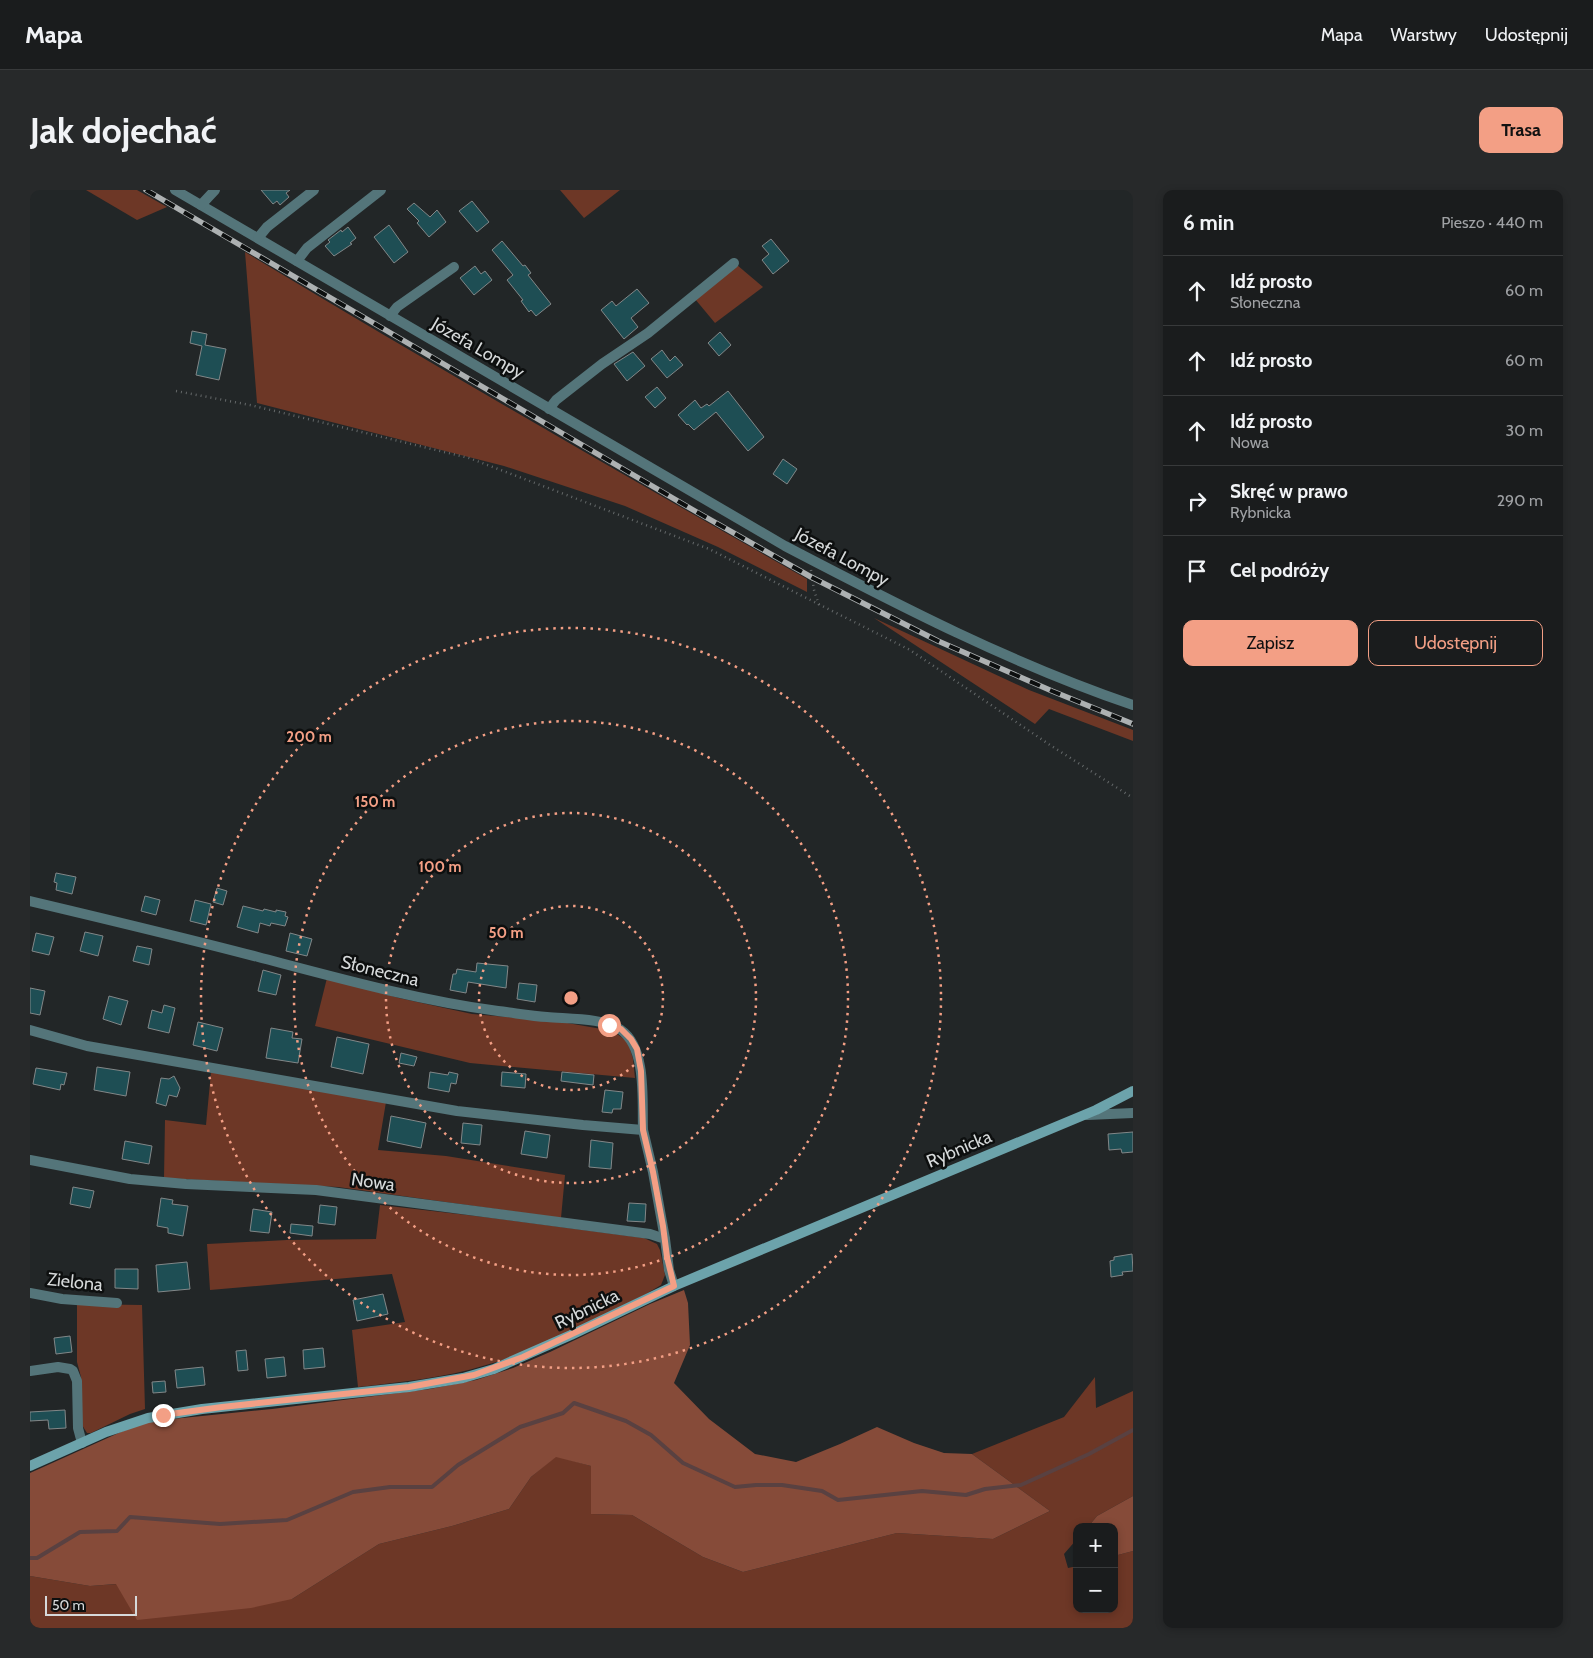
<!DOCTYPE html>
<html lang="pl">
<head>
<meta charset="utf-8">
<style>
	:root { --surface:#1a1c1d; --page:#27292a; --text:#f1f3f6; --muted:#9fa1a4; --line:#383a3b; --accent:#f39f85 }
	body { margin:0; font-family:Cabin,sans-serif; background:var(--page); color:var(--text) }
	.controls { position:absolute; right:15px; bottom:15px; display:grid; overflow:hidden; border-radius:10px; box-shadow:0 2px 8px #0003 }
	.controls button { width:45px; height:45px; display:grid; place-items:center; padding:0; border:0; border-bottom:1px solid var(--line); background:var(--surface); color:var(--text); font:25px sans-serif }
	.scale { position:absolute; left:15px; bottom:12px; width:92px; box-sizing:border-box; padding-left:5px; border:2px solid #d6d9da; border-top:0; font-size:14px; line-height:18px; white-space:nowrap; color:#d6d9da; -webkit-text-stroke:4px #0d0f0f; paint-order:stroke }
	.stop { position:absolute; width:15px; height:15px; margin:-11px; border:4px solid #f39f85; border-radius:50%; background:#fff }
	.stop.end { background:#f39f85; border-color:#fff; box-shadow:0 1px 5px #0008 }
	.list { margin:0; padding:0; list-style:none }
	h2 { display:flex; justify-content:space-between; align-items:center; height:65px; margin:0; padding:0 20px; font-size:21px }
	h2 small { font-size:16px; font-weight:400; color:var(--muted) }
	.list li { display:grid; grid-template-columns:32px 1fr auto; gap:15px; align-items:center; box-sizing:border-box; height:70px; padding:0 20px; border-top:1px solid var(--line) }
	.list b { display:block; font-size:19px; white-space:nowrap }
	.list p { margin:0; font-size:16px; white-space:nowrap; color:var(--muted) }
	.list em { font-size:16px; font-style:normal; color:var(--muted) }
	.actions { display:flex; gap:10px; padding:15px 20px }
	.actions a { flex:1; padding:11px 0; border:1px solid var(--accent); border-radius:10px; text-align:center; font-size:18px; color:var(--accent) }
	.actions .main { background:var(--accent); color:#111 }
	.icon { flex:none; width:28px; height:28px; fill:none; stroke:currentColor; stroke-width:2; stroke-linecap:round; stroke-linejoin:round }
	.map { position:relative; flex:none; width:1103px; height:1438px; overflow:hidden; border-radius:10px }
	header { display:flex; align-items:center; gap:30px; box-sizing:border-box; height:70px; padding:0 25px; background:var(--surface); border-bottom:1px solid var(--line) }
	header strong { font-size:24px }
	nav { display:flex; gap:28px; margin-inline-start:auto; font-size:18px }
	.intro { display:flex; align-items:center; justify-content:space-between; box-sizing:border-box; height:120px; padding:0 30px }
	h1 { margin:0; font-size:35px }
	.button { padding:12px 22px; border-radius:10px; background:var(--accent); color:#111; font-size:18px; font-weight:700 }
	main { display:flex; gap:30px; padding:0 30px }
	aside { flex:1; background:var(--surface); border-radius:10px; box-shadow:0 2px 8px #0003 }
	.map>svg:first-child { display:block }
	.green { fill:#6d3726 }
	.forest { fill:#864b39 }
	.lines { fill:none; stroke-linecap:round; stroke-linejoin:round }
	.stream { stroke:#594141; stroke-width:4 }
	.building { fill:#1e4e54; stroke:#828788 }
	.path { stroke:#65696a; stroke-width:2.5; stroke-dasharray:1 4; stroke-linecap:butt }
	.street { stroke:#54757a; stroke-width:10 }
	.secondary { stroke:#6ca3ab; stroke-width:10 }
	.rail-casing { stroke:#adb1b2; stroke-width:5.5 }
	.rail { stroke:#0d0f0f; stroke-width:4; stroke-dasharray:11; stroke-linecap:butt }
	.route { stroke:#f39f85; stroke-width:6 }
	.ring { fill:none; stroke:#f39f85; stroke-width:2.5; stroke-dasharray:2.5 5 }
	.labels { text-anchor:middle; stroke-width:5; stroke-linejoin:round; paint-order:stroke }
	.street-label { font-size:18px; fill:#d6d9da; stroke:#0d0f0f }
	.centre { fill:#f39f85; stroke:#0d0f0f; stroke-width:2.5 }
	.ring-label { font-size:15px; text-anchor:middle; font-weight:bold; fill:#f39f85; stroke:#0d0f0f; stroke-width:5; stroke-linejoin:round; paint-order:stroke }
</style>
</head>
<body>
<header>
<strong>Mapa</strong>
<nav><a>Mapa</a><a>Warstwy</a><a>Udostępnij</a></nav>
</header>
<div class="intro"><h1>Jak dojechać</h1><a class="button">Trasa</a></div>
<main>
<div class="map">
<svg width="1103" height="1438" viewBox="0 0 1103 1438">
	<rect width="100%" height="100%" fill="#222627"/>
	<!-- green -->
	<g class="green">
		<polygon points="56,0 107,0 137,17 107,30"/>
		<polygon points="530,0 590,0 554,28"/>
		<path d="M215,62C401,174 588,282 777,389V402L688,357L595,316L474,276L227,213Z"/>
		<polygon points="707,75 733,97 685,133 665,109"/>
		<polygon points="844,428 999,500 1103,540 1103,551 1019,519 1005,534"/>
		<polygon points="297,788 369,808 442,824 526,831 583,841 598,852 603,869 605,888 440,873 285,836"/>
		<polygon points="181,882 356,912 348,960 416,966 535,985 531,1028 308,997 134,988 135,930 176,935"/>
		<path d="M350,1015L463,1028L614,1048L627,1054L630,1060L635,1085L631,1095L616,1104C564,1129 511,1159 456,1175C415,1188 371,1192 328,1197L322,1140L375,1132L362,1084L180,1100L177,1054L257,1050L346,1049Z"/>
		<polygon points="47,1114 112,1115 115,1219 100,1224 61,1243 57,1243 52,1235 51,1187 47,1172"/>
		<polygon points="1065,1187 1066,1218 1103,1201 1103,1306 1067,1326 1058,1337 1047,1337 1047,1349 1034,1364 1038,1378 1047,1376 1047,1419 1084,1419 1084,1366 1103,1361 1103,1438 0,1438 0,1386 60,1396 87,1394 262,1409 349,1354 422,1336 479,1319 501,1287 526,1266 561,1276 561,1324 602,1325 673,1367 713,1382 867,1343 963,1349 1020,1321 942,1264 1034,1227"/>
	</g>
	<!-- forest -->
	<g class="forest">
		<polygon points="654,1100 658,1113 660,1155 644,1193 679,1229 725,1264 766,1272 810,1254 847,1237 884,1253 914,1263 942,1264 1020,1321 963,1349 867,1343 713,1382 673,1367 602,1325 561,1324 561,1276 526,1267 501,1287 479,1319 422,1336 349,1354 262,1409 221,1418 107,1430 86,1394 60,1396 0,1386 0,1283 113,1232 242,1219 400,1199 446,1190 483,1178 520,1162 620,1114"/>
		<polygon points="1103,1306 1103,1361 1084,1366 1084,1337 1058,1337 1067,1326"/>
	</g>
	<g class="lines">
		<!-- stream -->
		<polyline class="stream" points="0,1368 7,1368 50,1342 87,1341 100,1327 190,1334 257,1330 323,1302 360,1297 402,1297 428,1275 490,1237 533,1223 544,1213 596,1231 621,1245 653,1273 705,1297 726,1295 752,1295 792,1301 808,1310 892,1301 936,1305 955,1299 991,1295 1059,1264 1103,1240"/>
	</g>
	<!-- building -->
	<g class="building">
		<polygon points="231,0 260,0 256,3 259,7 250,15 247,11 243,14"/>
		<polygon points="442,11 459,32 447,42 429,21"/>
		<polygon points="384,13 400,27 407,20 416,32 399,47 387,33 389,31 377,19"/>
		<polygon points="359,35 378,62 364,73 344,47"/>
		<polygon points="318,37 326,48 320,53 322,54 304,66 295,56 300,52 298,50 311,40 312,42"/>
		<polygon points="741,49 759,71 743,84 732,70 739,64 732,56"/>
		<polygon points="472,51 493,76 495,75 501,83 498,85 521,114 506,126 501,120 499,122 491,111 493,110 477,90 483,85 462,60"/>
		<polygon points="445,76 451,84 455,81 462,90 444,105 430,88"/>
		<polygon points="607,99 619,113 601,128 608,137 594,149 571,120 582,111 586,116"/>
		<polygon points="162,141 177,144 175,155 196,159 189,190 166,185 172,156 160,153"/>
		<polygon points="690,142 701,155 689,166 678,153"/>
		<polygon points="632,160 640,171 645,166 653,175 637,188 621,169"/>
		<polygon points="603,162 615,176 597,191 584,174"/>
		<polygon points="627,197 636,208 625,218 615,207"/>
		<polygon points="698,201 734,247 718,261 686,222 664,240 658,234 657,235 648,225 665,210 671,218 677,214 679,216"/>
		<polygon points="753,269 767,279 757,294 743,284"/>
		<polygon points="26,683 46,687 42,704 26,700 27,693 24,692"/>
		<polygon points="187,698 197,701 193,715 183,712"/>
		<polygon points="115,706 130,710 126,725 111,721"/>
		<polygon points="165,710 181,714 176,735 160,731"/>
		<polygon points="213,716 233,721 234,719 246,722 246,720 256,722 255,726 258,727 255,736 241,733 240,736 230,733 228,743 207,737"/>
		<polygon points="55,742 73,746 68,766 50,761"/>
		<polygon points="6,743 24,747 19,765 2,761"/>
		<polygon points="260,743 282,749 277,766 256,761"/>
		<polygon points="107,756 122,759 119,775 103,771"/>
		<polygon points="447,773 478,776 476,798 438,792 436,803 420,800 423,784 426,784 427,779 446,782"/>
		<polygon points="233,780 251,785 246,805 228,801"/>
		<polygon points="489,793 507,795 505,812 487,809"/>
		<polygon points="0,798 15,801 10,825 0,823"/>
		<polygon points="79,806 98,811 91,835 73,829"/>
		<polygon points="134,815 145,818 139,843 118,838 122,820 132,823"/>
		<polygon points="168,832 193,838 187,861 163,855"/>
		<polygon points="241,838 263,842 262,848 272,849 268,873 236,868"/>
		<polygon points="307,847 339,854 333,884 301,877"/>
		<polygon points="371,863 387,867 384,876 369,873"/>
		<polygon points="67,877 100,882 96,906 64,900"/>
		<polygon points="6,878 37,883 34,895 31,894 30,900 3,894"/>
		<polygon points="400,882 418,885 419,882 428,884 426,894 421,893 419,902 398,898"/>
		<polygon points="472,882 496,884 495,898 471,896"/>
		<polygon points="532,882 564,885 563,895 531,891"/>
		<polygon points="144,886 150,898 147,907 139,905 136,916 126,913 131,888 139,889"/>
		<polygon points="575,900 593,902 591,919 583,919 582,923 572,922"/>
		<polygon points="361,926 396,933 391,958 357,951"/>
		<polygon points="433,933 452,935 450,955 431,953"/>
		<polygon points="495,941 520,945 517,968 491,964"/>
		<polygon points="1103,942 1103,962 1092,963 1091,959 1079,960 1078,944"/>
		<polygon points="561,950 583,953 581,979 559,977"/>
		<polygon points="95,951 122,956 119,974 92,969"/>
		<polygon points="43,997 64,1001 60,1018 40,1014"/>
		<polygon points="131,1008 143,1010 142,1014 158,1016 153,1046 138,1043 138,1038 127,1036"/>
		<polygon points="599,1013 616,1014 615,1032 597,1031"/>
		<polygon points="290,1015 307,1017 305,1035 288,1033"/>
		<polygon points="223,1019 242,1022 239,1043 220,1041"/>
		<polygon points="261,1034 283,1036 282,1046 260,1043"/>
		<polygon points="1102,1064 1103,1081 1092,1082 1093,1085 1081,1087 1080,1071 1084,1070 1084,1067"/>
		<polygon points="157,1072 160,1099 128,1102 126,1075"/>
		<polygon points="85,1079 108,1079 108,1099 85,1098"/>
		<polygon points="353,1104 358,1124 327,1131 323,1110"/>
		<polygon points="40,1146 42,1162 26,1164 24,1148"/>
		<polygon points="293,1158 295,1177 274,1179 273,1160"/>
		<polygon points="216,1160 218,1180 208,1181 206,1161"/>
		<polygon points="254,1167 256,1186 237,1188 235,1169"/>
		<polygon points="173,1177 175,1195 147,1198 145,1180"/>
		<polygon points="135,1191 136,1202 123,1203 122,1192"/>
		<polygon points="35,1220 36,1238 19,1239 18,1230 0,1231 0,1222"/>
	</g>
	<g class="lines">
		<!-- path -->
		<g class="path">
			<polyline points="146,201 220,215 439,268 679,359 880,460 1020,555 1103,608"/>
			<polyline points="781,380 784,400 789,415"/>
		</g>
		<!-- street -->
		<g class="street">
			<path d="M145,0L755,356C868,415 982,474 1103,515"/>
			<polyline points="171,15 185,0"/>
			<polyline points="228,48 237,37 284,0"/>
			<polyline points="267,71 277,58 351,0"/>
			<polyline points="360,126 367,117 424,77"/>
			<polyline points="519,219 526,210 572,174 618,143 704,73"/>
			<path d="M0,711C76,729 152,747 228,767C308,788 387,810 468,821C485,823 501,826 517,827C538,829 575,828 591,840C617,858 612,911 613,940"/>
			<polyline points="0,840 57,856 427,921 553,935 613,940 623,982 635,1049"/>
			<polyline points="1057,925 1103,923"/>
			<polyline points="0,970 100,989 156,994 286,1000 620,1044 635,1049 639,1080 644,1096"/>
			<polyline points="0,1103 32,1109 87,1113"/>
			<polyline points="0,1181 28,1177 40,1179 43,1181 47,1191 48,1238 52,1253"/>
		</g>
		<!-- secondary -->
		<polyline class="secondary" points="0,1276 76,1242 118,1228 172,1219 379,1197 433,1188 464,1179 541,1145 644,1096 1066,920 1103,901"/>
		<defs>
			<polyline id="rail" points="116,0 665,321 781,387 908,451 1022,501 1103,534"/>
		</defs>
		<!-- rail casing -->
		<use href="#rail" class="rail-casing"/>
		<!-- rail -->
		<use href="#rail" class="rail"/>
	</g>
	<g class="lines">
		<!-- route -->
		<polyline class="route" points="133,1225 192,1217 379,1197 444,1185 493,1167 644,1096 637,1067 633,1036 623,982 613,940 611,881 607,859 601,849 591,839 579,835"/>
	</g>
	<!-- distance rings -->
	<g class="ring">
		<circle cx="541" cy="808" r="92"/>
		<circle cx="541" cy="808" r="185"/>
		<circle cx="541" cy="808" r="277"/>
		<circle cx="541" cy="808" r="370"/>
	</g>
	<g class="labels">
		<!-- street labels -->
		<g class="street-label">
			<text transform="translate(448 158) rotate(30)" y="6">Józefa Lompy</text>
			<text transform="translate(812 367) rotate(28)" y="6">Józefa Lompy</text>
			<text transform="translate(350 781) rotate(14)" y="6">Słoneczna</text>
			<text transform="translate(929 959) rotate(-23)" y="6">Rybnicka</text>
			<text transform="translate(343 992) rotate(8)" y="6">Nowa</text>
			<text transform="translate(45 1092) rotate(6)" y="6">Zielona</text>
			<text transform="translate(557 1119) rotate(-26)" y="6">Rybnicka</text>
		</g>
	</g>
	<circle cx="541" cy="808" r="8" class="centre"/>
	<g class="ring-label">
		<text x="279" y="552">200 m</text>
		<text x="345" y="617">150 m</text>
		<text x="410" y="682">100 m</text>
		<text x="476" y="748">50 m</text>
	</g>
</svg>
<div class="controls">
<button>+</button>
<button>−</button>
</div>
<div class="scale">50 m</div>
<div class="stop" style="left:579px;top:835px"></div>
<div class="stop end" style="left:133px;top:1225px"></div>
</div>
<aside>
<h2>6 min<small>Pieszo · 440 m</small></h2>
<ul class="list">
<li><svg class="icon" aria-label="ahead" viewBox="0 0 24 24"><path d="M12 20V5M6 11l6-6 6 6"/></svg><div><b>Idź prosto</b><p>Słoneczna</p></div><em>60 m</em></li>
<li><svg class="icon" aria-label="ahead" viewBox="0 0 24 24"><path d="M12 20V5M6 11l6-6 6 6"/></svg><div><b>Idź prosto</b></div><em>60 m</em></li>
<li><svg class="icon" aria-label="ahead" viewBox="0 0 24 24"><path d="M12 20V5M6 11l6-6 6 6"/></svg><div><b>Idź prosto</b><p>Nowa</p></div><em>30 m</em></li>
<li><svg class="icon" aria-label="right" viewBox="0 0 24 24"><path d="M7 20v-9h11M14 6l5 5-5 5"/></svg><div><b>Skręć w prawo</b><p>Rybnicka</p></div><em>290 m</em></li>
<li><svg class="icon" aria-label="arrive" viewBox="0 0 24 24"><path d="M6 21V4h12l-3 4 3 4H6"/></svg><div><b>Cel podróży</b></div></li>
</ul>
<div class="actions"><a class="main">Zapisz</a><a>Udostępnij</a></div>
</aside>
</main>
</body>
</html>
